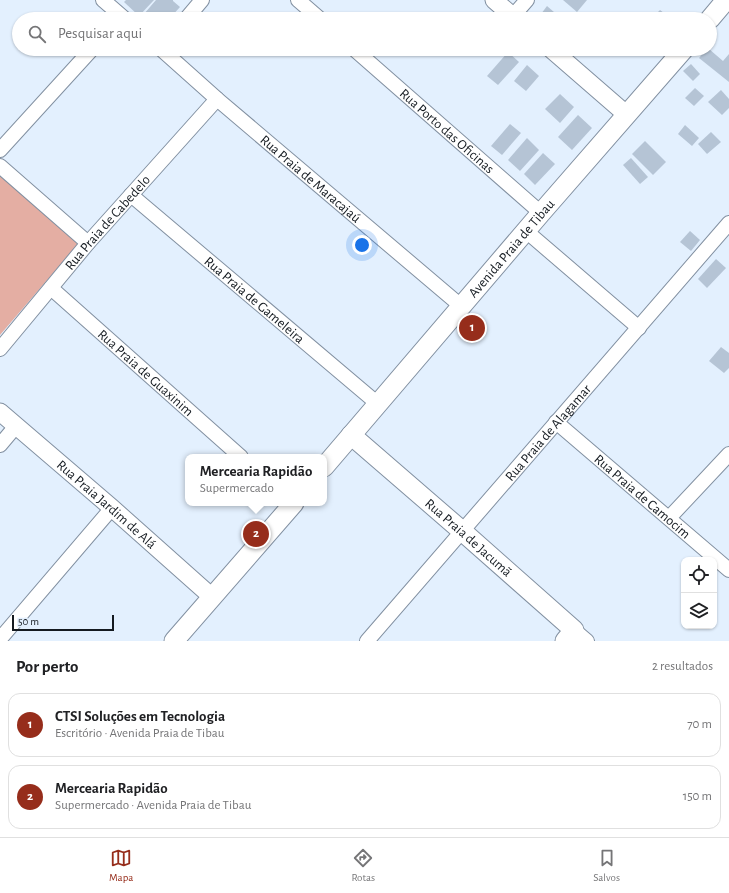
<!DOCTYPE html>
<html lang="pt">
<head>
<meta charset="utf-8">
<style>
	:root { --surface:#fff; --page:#f6f6f6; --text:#202124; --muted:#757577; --line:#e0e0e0; --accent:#962d1b }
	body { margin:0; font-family:"Alegreya Sans",sans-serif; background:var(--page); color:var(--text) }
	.controls { position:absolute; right:12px; bottom:12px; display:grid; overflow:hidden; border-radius:8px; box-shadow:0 1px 3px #0004 }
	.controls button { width:36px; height:36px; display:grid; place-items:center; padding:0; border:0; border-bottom:1px solid var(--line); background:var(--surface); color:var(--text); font:20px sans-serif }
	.scale { position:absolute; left:12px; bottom:10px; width:102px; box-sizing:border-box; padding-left:4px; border:2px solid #141a20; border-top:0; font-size:11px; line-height:14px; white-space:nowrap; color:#141a20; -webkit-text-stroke:3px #e3f0fe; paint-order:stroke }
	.you { position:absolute; left:362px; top:245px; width:14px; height:14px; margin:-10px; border:3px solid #fff; border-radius:50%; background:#1a73e8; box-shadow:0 0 0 6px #1a73e833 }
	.badge { display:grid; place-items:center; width:26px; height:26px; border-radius:50%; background:var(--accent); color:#fff; font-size:13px; font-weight:700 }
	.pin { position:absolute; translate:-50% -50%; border:2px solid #fff; box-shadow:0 1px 4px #0006 }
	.popup { position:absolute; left:185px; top:454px; width:142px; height:52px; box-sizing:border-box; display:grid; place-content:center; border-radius:8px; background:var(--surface); filter:drop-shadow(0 1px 3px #0005); font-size:13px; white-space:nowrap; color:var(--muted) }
	.popup b { font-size:15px; color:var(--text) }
	.popup::after { content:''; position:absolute; left:50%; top:100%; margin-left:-8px; border:8px solid transparent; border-top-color:var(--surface) }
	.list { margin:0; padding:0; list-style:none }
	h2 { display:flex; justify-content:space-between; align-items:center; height:52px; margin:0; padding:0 16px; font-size:17px }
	h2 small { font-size:13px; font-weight:400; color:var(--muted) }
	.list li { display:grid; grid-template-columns:26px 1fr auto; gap:12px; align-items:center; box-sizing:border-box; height:64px; margin:0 8px 8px; padding:0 8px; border:1px solid var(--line); border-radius:12px }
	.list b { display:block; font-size:15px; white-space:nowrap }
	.list p { margin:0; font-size:13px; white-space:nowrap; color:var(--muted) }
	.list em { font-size:13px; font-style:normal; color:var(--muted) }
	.icon { flex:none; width:22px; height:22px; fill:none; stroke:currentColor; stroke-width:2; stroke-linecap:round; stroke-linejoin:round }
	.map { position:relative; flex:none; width:729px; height:641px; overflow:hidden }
	.search { position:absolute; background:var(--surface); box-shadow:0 1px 3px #0004; left:12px; right:12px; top:12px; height:44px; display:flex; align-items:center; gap:10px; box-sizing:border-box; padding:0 14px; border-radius:22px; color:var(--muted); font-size:15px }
	.sheet { height:196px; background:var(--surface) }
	nav { display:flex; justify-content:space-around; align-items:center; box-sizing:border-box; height:56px; border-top:1px solid var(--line); background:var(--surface); font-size:11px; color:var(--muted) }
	nav a { display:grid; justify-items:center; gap:2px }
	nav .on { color:var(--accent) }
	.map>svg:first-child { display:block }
	.green { fill:#e4aea3 }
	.building { fill:#b5c4d5 }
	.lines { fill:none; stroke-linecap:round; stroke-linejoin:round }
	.minor-casing { stroke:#8290a1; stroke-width:16 }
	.tertiary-casing { stroke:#8290a1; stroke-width:19 }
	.secondary-casing { stroke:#8290a1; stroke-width:21 }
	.minor { stroke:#fff; stroke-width:14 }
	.tertiary { stroke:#fff; stroke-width:17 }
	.secondary { stroke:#fff; stroke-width:19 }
	.labels { text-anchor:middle; stroke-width:3; stroke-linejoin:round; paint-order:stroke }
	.street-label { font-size:14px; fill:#141a20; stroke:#e3f0fe }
</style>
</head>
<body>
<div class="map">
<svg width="729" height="641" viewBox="0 0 729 641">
	<rect width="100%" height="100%" fill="#e3f0fe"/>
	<!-- green -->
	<polygon class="green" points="0,176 79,243 0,335"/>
	<!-- building -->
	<g class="building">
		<polygon points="126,0 154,0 139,16 124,2"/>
		<polygon points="156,0 173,0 173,1 180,7 169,19 150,19 144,14"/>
		<polygon points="563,0 587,0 577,12"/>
		<polygon points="547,6 562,19 547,19 541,14"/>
		<polygon points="660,10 669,17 668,19 655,19 653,17"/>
		<polygon points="707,49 709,49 723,61 729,54 729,82 699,58"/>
		<polygon points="508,52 519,62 498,85 487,76"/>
		<polygon points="691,64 700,74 693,81 683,71"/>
		<polygon points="527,65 539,76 526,91 514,81"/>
		<polygon points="695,88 704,96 694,106 685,98"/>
		<polygon points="721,90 729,99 729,108 722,115 708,102"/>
		<polygon points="560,94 574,107 560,123 545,109"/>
		<polygon points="578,115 592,128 572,150 558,137"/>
		<polygon points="510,124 521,133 502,155 491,146"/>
		<polygon points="685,125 699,138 692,146 678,134"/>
		<polygon points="711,132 721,142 707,154 698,144"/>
		<polygon points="527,138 539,150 520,171 508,160"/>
		<polygon points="645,141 666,162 653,175 632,154"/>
		<polygon points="543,153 555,164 535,185 524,174"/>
		<polygon points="631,158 648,177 640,184 623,165"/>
		<polygon points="690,231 700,240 691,251 680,242"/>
		<polygon points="716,259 726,268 707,288 698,279"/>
		<polygon points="721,347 729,353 729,368 724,373 709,361"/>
	</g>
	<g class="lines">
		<defs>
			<g id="minor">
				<polyline points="103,0 125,19"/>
				<polyline points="298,0 320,19"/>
				<polyline points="513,16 527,0"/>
				<polyline points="186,19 202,0"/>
				<path id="s1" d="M161,49L217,99L461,306"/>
				<path id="s2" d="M354,49L541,213"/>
				<polyline points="0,150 92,49"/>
				<polyline points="0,166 88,243"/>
				<path id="s3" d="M131,195L378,404"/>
				<polyline points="526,231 639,328"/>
				<path id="s4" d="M51,288L241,457"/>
				<path id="s5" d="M0,349L88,243L217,99"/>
				<path id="s6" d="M556,422L729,570"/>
				<polyline points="0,445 16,426"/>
				<polyline points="669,518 729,454"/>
				<polyline points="574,630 587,641"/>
				<polyline points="0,639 112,508"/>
				<path id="s7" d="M367,641L729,223"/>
			</g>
			<g id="tertiary">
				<polyline points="494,0 516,19"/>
				<polyline points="551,49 627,115"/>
				<path id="s8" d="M0,412L112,508L212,597"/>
			</g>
			<g id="secondary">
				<polyline points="710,19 726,0"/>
				<path id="s9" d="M351,435L462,531L574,630L565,641"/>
				<path id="s10" d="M324,467L541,213L684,49"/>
				<polyline points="174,641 294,503"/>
			</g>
		</defs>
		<!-- minor casing -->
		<use href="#minor" class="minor-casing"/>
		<!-- tertiary casing -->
		<use href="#tertiary" class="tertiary-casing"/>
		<!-- secondary casing -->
		<use href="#secondary" class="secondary-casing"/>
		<!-- minor -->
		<use href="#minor" class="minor"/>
		<!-- tertiary -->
		<use href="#tertiary" class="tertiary"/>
		<!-- secondary -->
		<use href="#secondary" class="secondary"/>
	</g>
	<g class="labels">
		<!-- street labels -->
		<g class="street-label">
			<text dy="5" stroke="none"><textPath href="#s2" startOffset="124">Rua Porto das Oficinas</textPath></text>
			<text dy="5" stroke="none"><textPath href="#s1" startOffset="198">Rua Praia de Maracajaú</textPath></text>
			<text dy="5" stroke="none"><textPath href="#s5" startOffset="166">Rua Praia de Cabedelo</textPath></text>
			<text dy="5" stroke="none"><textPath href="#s10" startOffset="288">Avenida Praia de Tibau</textPath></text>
			<text dy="5" stroke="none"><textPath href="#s3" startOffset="162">Rua Praia de Gameleira</textPath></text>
			<text dy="5" stroke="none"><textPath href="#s4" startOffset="127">Rua Praia de Guaxinim</textPath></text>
			<text dy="5" stroke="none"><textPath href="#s7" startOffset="276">Rua Praia de Alagamar</textPath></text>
			<text dy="5" stroke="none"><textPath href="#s6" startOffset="114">Rua Praia de Camocim</textPath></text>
			<text dy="5" stroke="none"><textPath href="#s8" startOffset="141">Rua Praia Jardim de Alá</textPath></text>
			<text dy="5" stroke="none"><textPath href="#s9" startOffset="156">Rua Praia de Jacumã</textPath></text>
		</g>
	</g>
</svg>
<div class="controls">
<button><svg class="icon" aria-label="locate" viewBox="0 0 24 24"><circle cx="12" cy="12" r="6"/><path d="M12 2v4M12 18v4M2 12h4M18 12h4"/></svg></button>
<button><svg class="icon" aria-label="layers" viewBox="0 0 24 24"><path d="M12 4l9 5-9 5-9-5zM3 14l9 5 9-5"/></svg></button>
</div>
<div class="scale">50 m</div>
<div class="you"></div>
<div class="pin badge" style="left:472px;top:328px">1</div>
<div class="pin badge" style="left:256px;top:534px">2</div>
<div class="popup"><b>Mercearia Rapidão</b>Supermercado</div>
<div class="search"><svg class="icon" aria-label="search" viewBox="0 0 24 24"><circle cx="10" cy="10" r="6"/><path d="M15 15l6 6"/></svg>Pesquisar aqui</div>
</div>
<section class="sheet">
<h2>Por perto<small>2 resultados</small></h2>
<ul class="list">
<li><span class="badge">1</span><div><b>CTSI Soluções em Tecnologia</b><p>Escritório · Avenida Praia de Tibau</p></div><em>70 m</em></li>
<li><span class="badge">2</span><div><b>Mercearia Rapidão</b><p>Supermercado · Avenida Praia de Tibau</p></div><em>150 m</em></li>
</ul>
</section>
<nav>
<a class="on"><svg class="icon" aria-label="map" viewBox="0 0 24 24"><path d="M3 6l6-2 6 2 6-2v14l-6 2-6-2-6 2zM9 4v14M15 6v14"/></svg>Mapa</a>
<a><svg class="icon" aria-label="directions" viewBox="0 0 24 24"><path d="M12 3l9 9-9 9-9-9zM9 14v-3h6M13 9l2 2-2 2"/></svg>Rotas</a>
<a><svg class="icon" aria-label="saved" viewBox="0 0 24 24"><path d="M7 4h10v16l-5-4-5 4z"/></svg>Salvos</a>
</nav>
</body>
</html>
